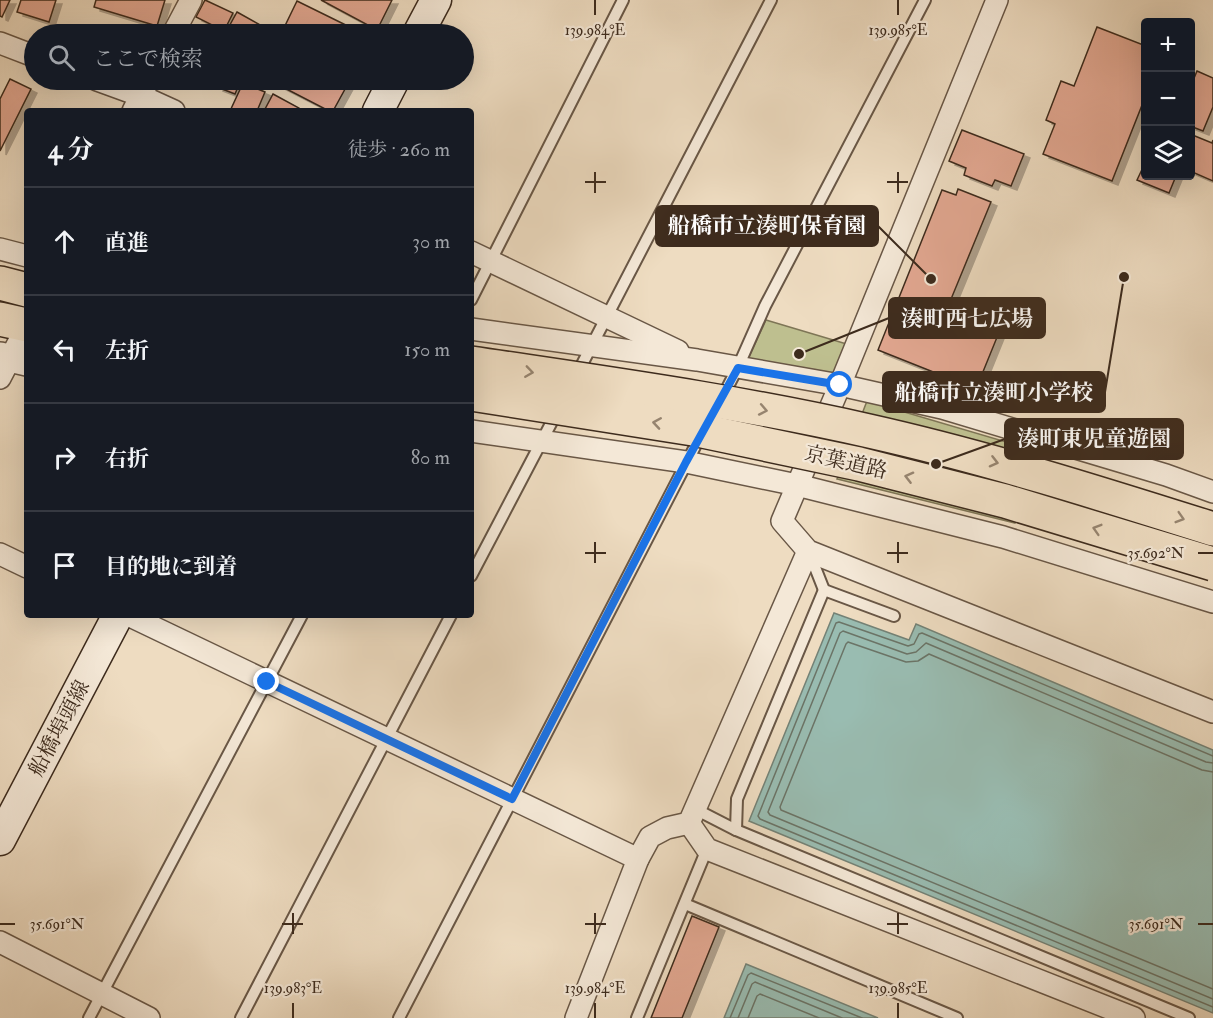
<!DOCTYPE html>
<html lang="ja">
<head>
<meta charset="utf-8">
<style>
	:root { --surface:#171b24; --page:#20242c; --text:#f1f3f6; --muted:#9ea1a6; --line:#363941 }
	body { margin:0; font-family:"IM FELL Double Pica","Noto Serif JP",serif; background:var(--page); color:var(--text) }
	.controls { position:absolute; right:18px; top:18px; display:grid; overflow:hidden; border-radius:6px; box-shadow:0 6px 24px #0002 }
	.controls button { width:54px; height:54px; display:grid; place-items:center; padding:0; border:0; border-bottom:2px solid var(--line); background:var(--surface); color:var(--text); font:30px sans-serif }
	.stop { position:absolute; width:18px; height:18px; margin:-14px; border:4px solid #1a73e8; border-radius:50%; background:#fff }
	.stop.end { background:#1a73e8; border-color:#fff; box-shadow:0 2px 6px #0008 }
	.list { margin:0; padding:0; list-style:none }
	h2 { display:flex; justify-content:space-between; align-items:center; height:78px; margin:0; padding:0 24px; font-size:26px }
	h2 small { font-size:20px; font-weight:400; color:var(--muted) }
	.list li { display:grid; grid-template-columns:39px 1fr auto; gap:18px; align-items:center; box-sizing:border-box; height:108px; padding:0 24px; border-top:2px solid var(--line) }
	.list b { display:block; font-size:22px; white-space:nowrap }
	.list em { font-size:20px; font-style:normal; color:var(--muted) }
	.icon { flex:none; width:33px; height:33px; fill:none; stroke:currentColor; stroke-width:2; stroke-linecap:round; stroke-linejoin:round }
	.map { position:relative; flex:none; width:1213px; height:1018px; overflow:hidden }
	.search { position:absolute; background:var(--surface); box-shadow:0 6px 24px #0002; left:24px; top:24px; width:450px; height:66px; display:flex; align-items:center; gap:15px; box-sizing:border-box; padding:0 21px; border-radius:33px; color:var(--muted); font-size:22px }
	.panel { position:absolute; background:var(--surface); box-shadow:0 6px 24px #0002; left:24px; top:108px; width:450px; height:510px; border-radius:6px }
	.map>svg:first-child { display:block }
	.green { fill:#bebf8f; stroke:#7e7556; stroke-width:1.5 }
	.water { fill:#99bcb1; stroke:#748276; stroke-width:1.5 }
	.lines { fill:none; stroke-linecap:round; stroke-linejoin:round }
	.shore { stroke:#6b7467; stroke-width:1.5 }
	.building { fill:#e3a892; stroke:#3d2b1d; stroke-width:1.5; filter:url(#shadow) }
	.service-casing { stroke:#695746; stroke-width:14 }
	.minor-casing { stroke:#695746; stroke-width:24 }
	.tertiary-casing { stroke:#695746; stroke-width:30 }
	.secondary-casing { stroke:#3d2b1d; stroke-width:33 }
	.motorway-casing { stroke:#3d2b1d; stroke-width:36 }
	.service { stroke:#f4e8d7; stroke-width:10 }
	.minor { stroke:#f4e8d7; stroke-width:21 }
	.tertiary { stroke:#f4e8d7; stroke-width:27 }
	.secondary { stroke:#f4e8d7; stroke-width:30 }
	.motorway { stroke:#eedcc1; stroke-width:33 }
	.motorway-bridge-casing { stroke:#3d2b1d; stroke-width:36; stroke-linecap:butt }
	.motorway-bridge { stroke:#eedcc1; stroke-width:33 }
	.oneway { stroke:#96846f }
	.route { stroke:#1a73e8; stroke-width:8 }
	.ticks { fill:none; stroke:#3d2b1d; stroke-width:2 }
	.labels { text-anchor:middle; stroke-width:4.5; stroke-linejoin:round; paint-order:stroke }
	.street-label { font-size:21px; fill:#3d2b1d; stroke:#f4e8d7 }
	.ticks-label { font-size:15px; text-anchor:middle; fill:#3d2b1d; stroke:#f4e8d7; stroke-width:4.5; stroke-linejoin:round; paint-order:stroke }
	.leader { fill:none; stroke:#3d2b1d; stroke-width:2 }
	.callout-dot { fill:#3d2b1d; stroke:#f4e8d7; stroke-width:2 }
	.callout { fill:#3d2b1d; stroke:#3d2b1d; stroke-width:2 }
	.callout-label { font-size:22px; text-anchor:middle; font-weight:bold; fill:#fff }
</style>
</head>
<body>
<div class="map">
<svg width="1213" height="1018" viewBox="0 0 1213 1018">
	<defs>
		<filter id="shadow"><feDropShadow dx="6" dy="4" stdDeviation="0" flood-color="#0004"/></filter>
	</defs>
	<rect width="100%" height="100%" fill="#eedcc1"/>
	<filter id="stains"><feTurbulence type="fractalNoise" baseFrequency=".00333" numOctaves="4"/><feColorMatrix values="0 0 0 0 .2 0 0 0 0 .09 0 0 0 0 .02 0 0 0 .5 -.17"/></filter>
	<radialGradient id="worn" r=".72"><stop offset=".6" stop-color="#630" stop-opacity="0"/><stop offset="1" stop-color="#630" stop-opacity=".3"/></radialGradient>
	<!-- green -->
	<g class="green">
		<polygon points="766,320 850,345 837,379 746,363"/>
		<polygon points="867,401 1033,450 1015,523 837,479"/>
	</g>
	<!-- water -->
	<g class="water">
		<polygon points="834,613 909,640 916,624 1213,750 1213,1013 749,821"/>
		<polygon points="746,964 878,1018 724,1018"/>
	</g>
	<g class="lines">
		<!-- shore -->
		<g class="shore">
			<polyline points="1213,756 922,633 919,634 914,644 908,646 839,622 836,623 758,816 760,819 1213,1007"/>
			<polyline points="1213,763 1206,762 926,643 916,652 907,654 843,631 840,633 768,812 770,815 1213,999"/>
			<polyline points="1213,772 1202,770 929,654 918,661 906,662 848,642 846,644 780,807 781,810 1213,989"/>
			<polyline points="730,1018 748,975 751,973 862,1018"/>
			<polyline points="738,1018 752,984 755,982 842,1018"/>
			<polyline points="748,1018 757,996 760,994 819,1018"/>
		</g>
	</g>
	<!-- building -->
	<g class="building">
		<polygon points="0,0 10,0 2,17 0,16"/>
		<polygon points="21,0 56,0 49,22 17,12"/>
		<polygon points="96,0 165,0 157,26 94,7"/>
		<polygon points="205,0 233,13 224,31 196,17"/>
		<polygon points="321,0 392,0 377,30"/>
		<polygon points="297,1 364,34 303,34 296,31 294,34 281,34"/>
		<polygon points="237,12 271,31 269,34 230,34 226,32"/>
		<polygon points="1097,27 1146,46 1146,95 1112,181 1043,154 1055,124 1046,120 1061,81 1074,86"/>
		<polygon points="1197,71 1213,78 1213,107 1203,131 1190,126 1190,88"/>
		<polygon points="10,79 31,89 0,151 0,99"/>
		<polygon points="221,80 241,80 235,94 217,87"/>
		<polygon points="269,80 350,80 333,111 329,111"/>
		<polygon points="243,83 265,92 257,111 230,111"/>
		<polygon points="273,94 299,108 298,111 264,111"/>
		<polygon points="962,130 1024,154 1011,186 995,180 992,186 964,175 966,168 949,161"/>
		<polygon points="1190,134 1212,143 1213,140 1213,181 1190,171"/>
		<polygon points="1146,161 1146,176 1176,176 1169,193 1137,180"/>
		<polygon points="958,189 991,202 949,304 1002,325 976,389 878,350 942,190 956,195"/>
		<polygon points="692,916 719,927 682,1018 651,1018"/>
	</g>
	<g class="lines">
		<defs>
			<g id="service">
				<polyline points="471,300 623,0"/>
				<polyline points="577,374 771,0"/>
				<polyline points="722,398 738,367 765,306 925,0"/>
				<polyline points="809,552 824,590"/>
				<polyline points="471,576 557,412"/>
				<polyline points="894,616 824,590 737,799 736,830 1189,1018"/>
				<polyline points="695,809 736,830"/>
				<polyline points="685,904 957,1018"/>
				<polyline points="89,1018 302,615"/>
				<polyline points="241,1018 451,615"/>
				<polyline points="399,1018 701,435"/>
				<polyline points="637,1018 707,849"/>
			</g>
			<g id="minor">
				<polyline points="997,0 840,385 782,521 808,551 1213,712"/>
				<polyline points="173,34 191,0"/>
				<polyline points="0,43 34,56"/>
				<polyline points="97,80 141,96 174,111"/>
				<polyline points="133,111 149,80"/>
				<polyline points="0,249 27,256"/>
				<polyline points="471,252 678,351"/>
				<polyline points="471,329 697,360 840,385 942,408 1166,475 1213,492"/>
				<polyline points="0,378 27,326"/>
				<polyline points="471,431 686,462 797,485 1003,537 1213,602"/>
				<polyline points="0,554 27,567"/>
				<polyline points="128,615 638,859"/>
				<polyline points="689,823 707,849 1134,1018"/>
				<polyline points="0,942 149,1018"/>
				<polyline points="576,1018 638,859 650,837 667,828 689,823 808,551"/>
			</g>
			<polyline id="tertiary" points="0,356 27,362"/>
			<g id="secondary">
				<polyline points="418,34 436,0"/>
				<polyline points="378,111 394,80"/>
				<polyline points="0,840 118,615"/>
			</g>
			<g id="motorway">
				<polyline points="0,283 27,290"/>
				<polyline points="0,319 27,325"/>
			</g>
		</defs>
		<!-- service casing -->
		<use href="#service" class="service-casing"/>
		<!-- minor casing -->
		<use href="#minor" class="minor-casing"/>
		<!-- tertiary casing -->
		<use href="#tertiary" class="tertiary-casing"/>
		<!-- secondary casing -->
		<use href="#secondary" class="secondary-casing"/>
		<!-- motorway casing -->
		<use href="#motorway" class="motorway-casing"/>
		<!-- service -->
		<use href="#service" class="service"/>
		<!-- minor -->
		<use href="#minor" class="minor"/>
		<!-- tertiary -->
		<use href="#tertiary" class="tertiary"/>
		<!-- secondary -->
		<use href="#secondary" class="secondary"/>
		<!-- motorway -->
		<use href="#motorway" class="motorway"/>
		<defs>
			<g id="motorway-bridge">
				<path d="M471,363C604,383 737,401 869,431C985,457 1099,493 1213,529"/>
				<polyline points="471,394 693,429 859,464 1005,501 1213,564"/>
			</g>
		</defs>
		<!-- motorway-bridge casing -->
		<use href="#motorway-bridge" class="motorway-bridge-casing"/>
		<!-- motorway-bridge -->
		<use href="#motorway-bridge" class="motorway-bridge"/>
	</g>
	<!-- one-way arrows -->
	<defs><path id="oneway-chevron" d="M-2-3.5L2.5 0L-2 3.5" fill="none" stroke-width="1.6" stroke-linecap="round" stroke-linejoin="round" transform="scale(1.5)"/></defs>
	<g class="oneway">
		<use href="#oneway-chevron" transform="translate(529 372) rotate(8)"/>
		<use href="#oneway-chevron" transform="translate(763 410) rotate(11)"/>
		<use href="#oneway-chevron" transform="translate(657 423) rotate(-171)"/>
		<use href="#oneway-chevron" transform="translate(994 462) rotate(14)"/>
		<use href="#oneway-chevron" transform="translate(909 477) rotate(-166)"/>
		<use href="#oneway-chevron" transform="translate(1180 518) rotate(17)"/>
		<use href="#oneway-chevron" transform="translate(1097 529) rotate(-163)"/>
	</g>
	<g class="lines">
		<!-- route -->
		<polyline class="route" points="267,682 512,799 686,462 738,368 840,385"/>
	</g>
	<!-- ticks -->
	<path class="ticks" d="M595,0V15M898,0V15M595,172V193M898,172V193M585,182H606M887,182H908M595,542V563M898,542V563M585,553H606M887,553H908M1198,553H1213M293,913V934M595,913V934M898,913V934M0,924H15M282,924H303M585,924H606M887,924H908M1198,924H1213M293,1003V1018M595,1003V1018M898,1003V1018"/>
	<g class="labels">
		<!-- street labels -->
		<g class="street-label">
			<text transform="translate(846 462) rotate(13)" y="7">京葉道路</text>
			<text transform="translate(59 728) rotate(-62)" y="7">船橋埠頭線</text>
		</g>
	</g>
	<g class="ticks-label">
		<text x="595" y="35">139.984°E</text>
		<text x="898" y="35">139.985°E</text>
		<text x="1156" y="558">35.692°N</text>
		<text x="57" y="929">35.691°N</text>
		<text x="1156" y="929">35.691°N</text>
		<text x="293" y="993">139.983°E</text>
		<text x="595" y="993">139.984°E</text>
		<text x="898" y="993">139.985°E</text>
	</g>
	<!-- callouts -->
	<path class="leader" d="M931 279L878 226M799 354L889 318M1124 277L1105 392M936 464L1005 439"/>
	<g class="callout-dot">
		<circle cx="931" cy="279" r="6"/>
		<circle cx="799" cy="354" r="6"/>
		<circle cx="1124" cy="277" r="6"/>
		<circle cx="936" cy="464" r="6"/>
	</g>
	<g class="callout">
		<rect x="656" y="206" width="222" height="40" rx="6"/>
		<rect x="889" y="298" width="156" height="40" rx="6"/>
		<rect x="883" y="372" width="222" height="40" rx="6"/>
		<rect x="1005" y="419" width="178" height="40" rx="6"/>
	</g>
	<g class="callout-label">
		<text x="767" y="233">船橋市立湊町保育園</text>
		<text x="967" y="326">湊町西七広場</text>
		<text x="994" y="400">船橋市立湊町小学校</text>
		<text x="1094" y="446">湊町東児童遊園</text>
	</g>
	<rect width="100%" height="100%" filter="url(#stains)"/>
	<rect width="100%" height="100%" fill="url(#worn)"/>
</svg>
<div class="controls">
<button>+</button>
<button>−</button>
<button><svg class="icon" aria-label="layers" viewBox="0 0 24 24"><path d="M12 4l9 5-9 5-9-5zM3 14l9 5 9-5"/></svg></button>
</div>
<div class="stop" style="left:840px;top:385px"></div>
<div class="stop end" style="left:267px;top:682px"></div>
<div class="search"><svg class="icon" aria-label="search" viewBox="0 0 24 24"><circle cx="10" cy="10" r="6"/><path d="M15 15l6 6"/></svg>ここで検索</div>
<section class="panel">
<h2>4 分<small>徒歩 · 260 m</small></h2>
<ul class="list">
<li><svg class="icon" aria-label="ahead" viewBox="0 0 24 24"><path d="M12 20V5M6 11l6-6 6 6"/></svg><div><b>直進</b></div><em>30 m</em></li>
<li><svg class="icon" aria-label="left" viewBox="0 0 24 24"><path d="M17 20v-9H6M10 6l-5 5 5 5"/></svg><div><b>左折</b></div><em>150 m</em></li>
<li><svg class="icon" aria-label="right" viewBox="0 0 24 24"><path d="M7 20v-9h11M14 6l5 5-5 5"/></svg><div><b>右折</b></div><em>80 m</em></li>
<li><svg class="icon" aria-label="arrive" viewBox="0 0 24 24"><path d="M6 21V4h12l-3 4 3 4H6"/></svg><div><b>目的地に到着</b></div></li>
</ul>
</section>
</div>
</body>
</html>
